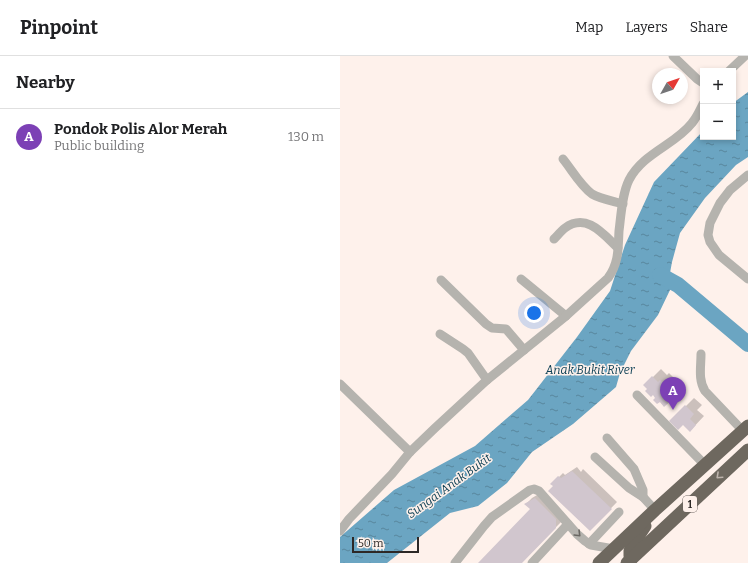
<!DOCTYPE html>
<html lang="en">
<head>
<meta charset="utf-8">
<style>
	:root { --surface:#fff; --page:#f2f2f2; --text:#202124; --muted:#757577; --line:#e0e0e0; --accent:#7c40b5 }
	body { margin:0; font-family:Bitter,serif; background:var(--page); color:var(--text) }
	.controls { position:absolute; right:12px; top:12px; display:grid; overflow:hidden; border-radius:0px; box-shadow:0 2px 6px #0003 }
	.controls button { width:36px; height:36px; display:grid; place-items:center; padding:0; border:0; border-bottom:1px solid var(--line); background:var(--surface); color:var(--text); font:20px sans-serif }
	.compass { position:absolute; left:312px; top:12px; width:36px; height:36px; border-radius:50%; background:var(--surface); box-shadow:0 2px 6px #0003; rotate:50deg }
	.scale { position:absolute; left:12px; bottom:10px; width:67px; box-sizing:border-box; padding-left:4px; border:2px solid #2d2826; border-top:0; font-size:11px; line-height:14px; white-space:nowrap; color:#2d2826; -webkit-text-stroke:3px #fef1eb; paint-order:stroke }
	.you { position:absolute; left:194px; top:257px; width:14px; height:14px; margin:-10px; border:3px solid #fff; border-radius:50%; background:#1a73e8; box-shadow:0 0 0 6px #1a73e833 }
	.badge { display:grid; place-items:center; width:26px; height:26px; border-radius:50%; background:var(--accent); color:#fff; font-size:13px; font-weight:700 }
	.pin { position:absolute; translate:-50% -33px; filter:drop-shadow(0 1px 2px #0008) }
	.pin::after { content:''; position:absolute; top:21px; width:14px; height:12px; background:inherit; clip-path:polygon(0 0,100% 0,50% 100%) }
	.list { margin:0; padding:0; list-style:none }
	h2 { display:flex; justify-content:space-between; align-items:center; height:52px; margin:0; padding:0 16px; font-size:17px }
	h2 small { font-size:13px; font-weight:400; color:var(--muted) }
	.list li { display:grid; grid-template-columns:26px 1fr auto; gap:12px; align-items:center; box-sizing:border-box; height:56px; padding:0 16px; border-top:1px solid var(--line) }
	.list b { display:block; font-size:15px; white-space:nowrap }
	.list p { margin:0; font-size:13px; white-space:nowrap; color:var(--muted) }
	.list em { font-size:13px; font-style:normal; color:var(--muted) }
	.map { position:relative; flex:none; width:408px; height:507px; overflow:hidden }
	header { display:flex; align-items:center; gap:24px; box-sizing:border-box; height:56px; padding:0 20px; background:var(--surface); border-bottom:1px solid var(--line) }
	header strong { font-size:19px }
	nav { display:flex; gap:22px; margin-inline-start:auto; font-size:14px }
	main { display:flex }
	aside { flex:1; background:var(--surface) }
	.map>svg:first-child { display:block }
	.water { fill:url(#water-ripples) }
	.shadow { fill:#0003 }
	.lines { fill:none; stroke-linecap:round; stroke-linejoin:round }
	.river { stroke:#6ba5c2; stroke-width:16 }
	.building { fill:#d1c6ce }
	.minor { stroke:#b5b3ae; stroke-width:9 }
	.highway { stroke:#6e685f; stroke-width:13 }
	.oneway { stroke:#bdb3ac }
	.oneway2 { stroke:#6a6763 }
	.labels { text-anchor:middle; stroke-width:3; stroke-linejoin:round; paint-order:stroke }
	.shield { fill:#fef1eb; stroke:#6c6461; stroke-width:1 }
	.shield-label { font-size:10px; font-weight:bold; fill:#2d2826 }
	.water-label { font-size:12px; font-style:italic; fill:#104257; stroke:#fef1eb }
</style>
</head>
<body>
<header>
<strong>Pinpoint</strong>
<nav><a>Map</a><a>Layers</a><a>Share</a></nav>
</header>
<main>
<aside>
<h2>Nearby<small></small></h2>
<ul class="list">
<li><span class="badge">A</span><div><b>Pondok Polis Alor Merah</b><p>Public building</p></div><em>130 m</em></li>
</ul>
</aside>
<div class="map">
<svg width="408" height="507" viewBox="0 0 408 507">
	<defs>
		<pattern id="water-ripples" width="26" height="14" patternUnits="userSpaceOnUse"><rect width="26" height="14" fill="#6ba5c2"/><path d="M2 4q2-2 4 0t4 0M15 11q2-2 4 0t4 0" fill="none" stroke="#58869d"/></pattern>
	</defs>
	<rect width="100%" height="100%" fill="#fef1eb"/>
	<!-- water -->
	<polygon class="water" points="408,36 408,101 396,109 365,142 340,177 332,206 330,217 338,229 330,234 318,259 291,295 280,317 276,331 233,368 192,396 167,427 138,450 110,457 47,507 0,507 0,481 54,434 135,390 188,344 237,281 270,235 285,189 314,126 363,75 363,81 393,81 393,47"/>
	<!-- shadow -->
	<g class="shadow">
		<polygon points="321,313 327,319 329,317 336,324 333,326 341,334 324,350 305,329"/>
		<polygon points="354,342 362,349 357,354 364,360 350,375 343,368 331,365"/>
		<polygon points="237,411 241,416 243,413 277,446 250,474 212,428 223,417 225,419"/>
		<polygon points="202,436 222,465 181,507 139,507 191,453 186,448 192,442"/>
	</g>
	<g class="lines">
		<!-- river -->
		<polyline class="river" points="320,219 338,229 408,288"/>
	</g>
	<!-- building -->
	<g class="building">
		<polygon points="312,320 318,326 320,324 328,332 326,335 333,343 324,351 320,346 317,348 313,344 315,342 313,339 311,341 305,335 307,333 303,329"/>
		<polygon points="345,349 354,358 350,363 356,369 350,376 343,369 338,374 329,365"/>
		<polygon points="232,415 272,453 250,475 208,435 213,430 210,428 218,420 221,422"/>
		<polygon points="195,442 216,463 216,472 182,507 138,507 190,453 184,448"/>
	</g>
	<g class="lines">
		<!-- minor -->
		<g class="minor">
			<polyline points="333,0 357,23 363,27"/>
			<polyline points="389,15 405,0"/>
			<path d="M223,103C232,114 240,129 252,138C261,143 273,145 283,148"/>
			<polyline points="408,119 390,134 380,147 370,167 368,179 370,186 379,199 408,223"/>
			<path d="M214,183C218,179 221,175 225,172C247,156 264,179 278,192"/>
			<polyline points="181,223 226,260"/>
			<polyline points="101,224 146,268 152,272 166,273 184,294"/>
			<polyline points="100,278 123,293 128,297 147,324"/>
			<path d="M361,298C361,311 358,324 365,335L403,375"/>
			<polyline points="0,328 70,396"/>
			<polyline points="297,339 365,409"/>
			<polyline points="267,382 294,413 303,434 303,441"/>
			<polyline points="255,401 289,432 303,441 315,454"/>
			<path d="M0,475L9,463L52,418L70,396L95,372L147,324L226,260L268,222C279,207 278,193 279,175C281,160 282,138 289,124C303,97 335,89 352,67C357,61 360,54 363,48"/>
			<polyline points="249,488 279,456"/>
			<polyline points="115,507 144,470 152,461 190,434 194,433 199,435 237,478 245,485 251,489 274,493"/>
			<polyline points="192,507 228,468"/>
		</g>
		<!-- highway -->
		<g class="highway">
			<polyline points="292,502 290,500 290,495 292,490 305,470"/>
			<polyline points="259,507 315,454 408,370"/>
			<polyline points="287,507 408,394"/>
		</g>
	</g>
	<!-- one-way arrows -->
	<defs><path id="oneway-chevron" d="M-2-3.5L2.5 0L-2 3.5" fill="none" stroke-width="1.6" stroke-linecap="round" stroke-linejoin="round"/></defs>
	<use class="oneway" href="#oneway-chevron" transform="translate(379 420) rotate(137)"/>
	<use class="oneway2" href="#oneway-chevron" transform="translate(238 478) rotate(45)"/>
	<g class="labels">
		<!-- shield labels -->
		<rect class="shield" x="343" y="440" width="14" height="16" rx="3"/>
		<g class="shield-label">
			<text x="350" y="452">1</text>
		</g>
		<!-- water labels -->
		<g class="water-label">
			<text x="250" y="318">Anak Bukit River</text>
			<text transform="translate(109 430) rotate(-36)" y="4">Sungai Anak Bukit</text>
		</g>
	</g>
</svg>
<div class="controls">
<button>+</button>
<button>−</button>
</div>
<svg class="compass" viewBox="-18 -18 36 36"><path d="M0-13l5 13h-10z" fill="#e53935"/><path d="M0 13l5-13h-10z" fill="#757577"/></svg>
<div class="scale">50 m</div>
<div class="you"></div>
<div class="pin badge" style="left:333px;top:354px">A</div>
</div>
</main>
</body>
</html>
